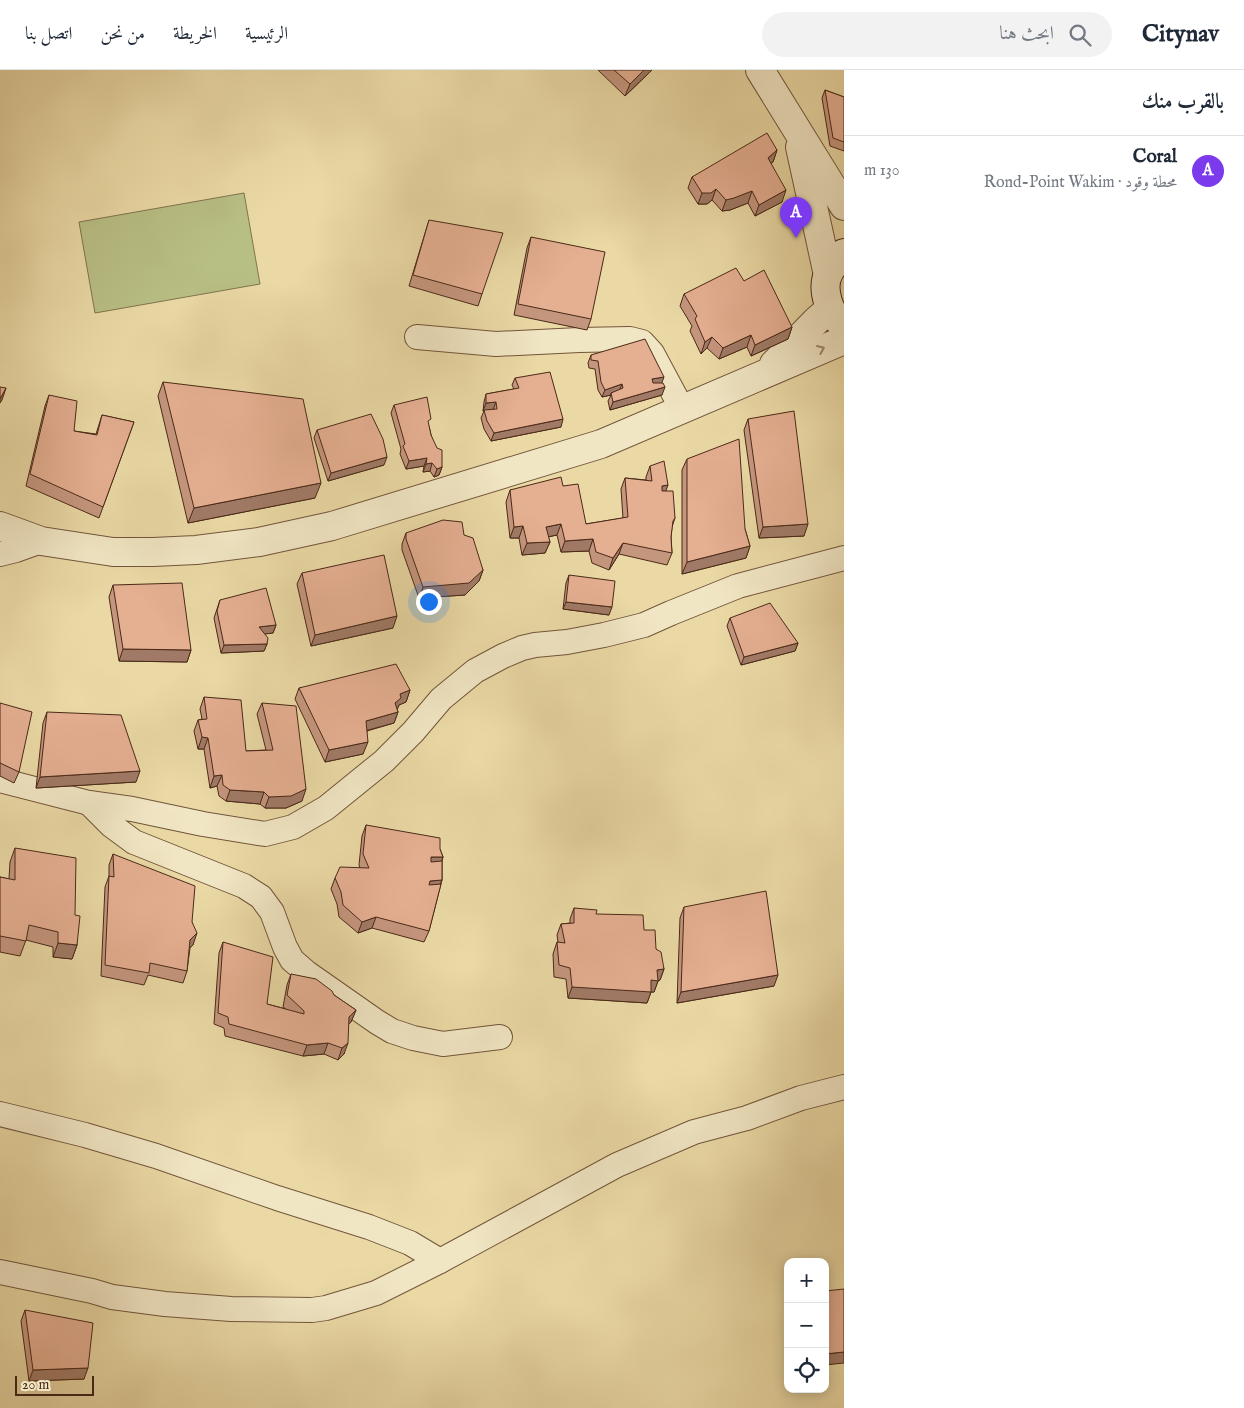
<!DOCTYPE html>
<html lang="ar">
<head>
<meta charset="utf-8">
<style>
	:root { --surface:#fff; --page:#f2f2f3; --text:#1f2937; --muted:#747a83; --line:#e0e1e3; --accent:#7c3aed }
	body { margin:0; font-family:"IM FELL English",Amiri,serif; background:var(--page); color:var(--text); direction:rtl }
	.controls { position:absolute; right:15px; bottom:15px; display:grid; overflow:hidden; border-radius:10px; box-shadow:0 2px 12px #0003 }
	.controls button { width:45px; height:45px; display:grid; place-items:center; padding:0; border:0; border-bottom:1px solid var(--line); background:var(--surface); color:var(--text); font:25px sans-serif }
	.scale { position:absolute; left:15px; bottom:12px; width:79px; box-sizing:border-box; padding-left:5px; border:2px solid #4a2917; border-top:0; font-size:14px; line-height:18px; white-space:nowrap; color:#4a2917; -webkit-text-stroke:4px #f1e6c4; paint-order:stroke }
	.you { position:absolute; left:428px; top:531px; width:18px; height:18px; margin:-12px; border:4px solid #fff; border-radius:50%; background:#1a73e8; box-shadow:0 0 0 8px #1a73e833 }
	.badge { display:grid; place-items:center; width:32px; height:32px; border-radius:50%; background:var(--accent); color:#fff; font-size:16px; font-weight:700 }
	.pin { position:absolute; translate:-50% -41px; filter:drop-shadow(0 1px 2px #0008) }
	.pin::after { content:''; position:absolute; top:26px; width:18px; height:15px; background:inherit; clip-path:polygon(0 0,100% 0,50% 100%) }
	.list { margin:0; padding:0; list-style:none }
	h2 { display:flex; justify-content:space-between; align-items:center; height:65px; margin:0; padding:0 20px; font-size:21px }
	h2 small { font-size:16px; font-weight:400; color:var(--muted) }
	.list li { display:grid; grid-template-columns:32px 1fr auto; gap:15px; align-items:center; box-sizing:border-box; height:70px; padding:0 20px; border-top:1px solid var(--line) }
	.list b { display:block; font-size:19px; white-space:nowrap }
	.list p { margin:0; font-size:16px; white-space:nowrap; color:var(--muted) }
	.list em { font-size:16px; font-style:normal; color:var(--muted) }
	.icon { flex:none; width:28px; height:28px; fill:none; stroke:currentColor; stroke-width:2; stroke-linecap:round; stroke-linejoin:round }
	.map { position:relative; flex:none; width:844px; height:1338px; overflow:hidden; direction:ltr }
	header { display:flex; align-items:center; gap:30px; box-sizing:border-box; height:70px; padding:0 25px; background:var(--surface); border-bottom:1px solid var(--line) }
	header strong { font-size:24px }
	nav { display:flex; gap:28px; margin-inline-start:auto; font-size:18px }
	.search { width:350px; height:45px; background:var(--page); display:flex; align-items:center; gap:12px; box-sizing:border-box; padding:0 18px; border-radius:28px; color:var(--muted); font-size:19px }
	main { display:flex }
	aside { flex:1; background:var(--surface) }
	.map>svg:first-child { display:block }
	.green { fill:#b8bf85; stroke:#81744e }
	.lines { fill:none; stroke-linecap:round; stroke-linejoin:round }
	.minor-casing { stroke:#72553a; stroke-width:26 }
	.tertiary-casing { stroke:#72553a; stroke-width:30 }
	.secondary-casing { stroke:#4a2917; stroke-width:30 }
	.minor { stroke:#f1e6c4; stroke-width:24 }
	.tertiary { stroke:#f1e6c4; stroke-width:28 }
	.secondary { stroke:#f1e6c4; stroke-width:28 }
	.wall { fill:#c5967e; stroke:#4a2917 }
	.shaded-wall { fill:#a07a66; stroke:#4a2917 }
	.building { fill:#e5af92; stroke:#4a2917 }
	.oneway { stroke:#9e886e }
</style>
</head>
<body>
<header>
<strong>Citynav</strong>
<div class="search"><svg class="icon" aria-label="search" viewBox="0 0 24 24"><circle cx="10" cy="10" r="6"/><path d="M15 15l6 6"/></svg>ابحث هنا</div>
<nav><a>الرئيسية</a><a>الخريطة</a><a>من نحن</a><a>اتصل بنا</a></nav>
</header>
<main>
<aside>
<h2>بالقرب منك<small></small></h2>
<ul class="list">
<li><span class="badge">A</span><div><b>Coral</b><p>محطة وقود · Rond-Point Wakim</p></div><em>130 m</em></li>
</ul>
</aside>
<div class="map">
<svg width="844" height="1338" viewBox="0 0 844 1338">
	<rect width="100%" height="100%" fill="#ead9a5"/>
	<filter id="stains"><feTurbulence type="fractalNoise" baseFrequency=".004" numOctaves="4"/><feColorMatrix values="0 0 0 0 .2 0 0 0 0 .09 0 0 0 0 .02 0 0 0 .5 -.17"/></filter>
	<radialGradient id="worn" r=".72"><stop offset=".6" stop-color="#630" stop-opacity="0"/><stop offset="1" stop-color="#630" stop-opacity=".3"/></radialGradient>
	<!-- green -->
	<polygon class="green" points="244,123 260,214 95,243 79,152"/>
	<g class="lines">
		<defs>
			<g id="minor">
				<polyline points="417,267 496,274 579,270 630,269 642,272 652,283 682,339"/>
				<polyline points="0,484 16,480 41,471"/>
				<polyline points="0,710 89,733"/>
				<polyline points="500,967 443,974 413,968 392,961 377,952 307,903 292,890 285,877 272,842 261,827 244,816 134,772 111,755 89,733 132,739 203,754 265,764 293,757 326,738 384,691 413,662 441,629 475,601 503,586 522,578 535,575 567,572 604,565 644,555 671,543 738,516 844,488"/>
				<polyline points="0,1044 85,1065 156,1086 277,1128 369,1157 410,1173 440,1191"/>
				<polyline points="0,1202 92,1221 112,1227 165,1234 231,1239 312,1240 326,1238 376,1223 440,1191 617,1095 694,1062 747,1048 801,1028 844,1017"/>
			</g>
			<g id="tertiary">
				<polyline points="760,0 844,136"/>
				<polyline points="800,77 828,205"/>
				<polyline points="774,294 817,250 830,239"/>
				<polyline points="0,456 41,471 113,482 153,482 196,480 259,472 332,456 601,374 844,270"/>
			</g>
			<path id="secondary" d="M844,183L842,184C838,190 832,197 828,204C821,221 830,245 844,256"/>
		</defs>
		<!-- minor casing -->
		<use href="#minor" class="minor-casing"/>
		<!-- tertiary casing -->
		<use href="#tertiary" class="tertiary-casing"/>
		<!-- secondary casing -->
		<use href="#secondary" class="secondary-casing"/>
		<!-- minor -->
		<use href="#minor" class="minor"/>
		<!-- tertiary -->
		<use href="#tertiary" class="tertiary"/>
		<!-- secondary -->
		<use href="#secondary" class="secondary"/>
	</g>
	<!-- wall -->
	<g class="wall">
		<polygon points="598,0 652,0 625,26"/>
		<polygon points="825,20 844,27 844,81 830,76 822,28"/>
		<polygon points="777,80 773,92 771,93 782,132 755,146 748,133 730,140 722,141 712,130 707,134 698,134 688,118 692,107"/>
		<polygon points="429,150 482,224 478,236 409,216"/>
		<polygon points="531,167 591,249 587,260 514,245 527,178"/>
		<polygon points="744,211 792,257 788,269 751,286 747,277 719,289 707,278 701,284 690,261 692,256 680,236 684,224"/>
		<polygon points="591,285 661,313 662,325 610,340 608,331 611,325 602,327 598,320 595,299 589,298 588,293"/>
		<polygon points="515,308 561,357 491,371 484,359 481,348 484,341 483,341 484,332 486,324 514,319 512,315"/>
		<polygon points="163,312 315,428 188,453 158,326"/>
		<polygon points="49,325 74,361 96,364 102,345 134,352 99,448 26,416 45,336"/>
		<polygon points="394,335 429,356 431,365 442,397 439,405 434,407 430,401 423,402 424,396 406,399 400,384 401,379 391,343"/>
		<polygon points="748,349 804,466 759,468 744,360"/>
		<polygon points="317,360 384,395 328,411 314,368"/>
		<polygon points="687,389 745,459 750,476 746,488 682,504 682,400"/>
		<polygon points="650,396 666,421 675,448 672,457 671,467 672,483 667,495 619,484 609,500 592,493 589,481 561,482 557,465 548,467 550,472 545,483 522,485 519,468 510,468 506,432 510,420 563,416 586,454 623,448 621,419 625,408 646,410 646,407"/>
		<polygon points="406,463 464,465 483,500 479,511 465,525 419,528 402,480 402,474"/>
		<polygon points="302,503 393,558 311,576 297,514"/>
		<polygon points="569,505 609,545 563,539 566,513"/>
		<polygon points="113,515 191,580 187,592 119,591 109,527"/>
		<polygon points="220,530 276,555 273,563 264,564 267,574 264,581 221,583 214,548"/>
		<polygon points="730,548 798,573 795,581 741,595 727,556"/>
		<polygon points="299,618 410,620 406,632 399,635 397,639 398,642 394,653 367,661 363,684 325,692 295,629"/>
		<polygon points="204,627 246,681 266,680 257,644 262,633 302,731 286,738 265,738 260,734 226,731 219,726 217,716 210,718 204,679 198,679 194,661 198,650 202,649 200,639"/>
		<polygon points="0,633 19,702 14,713 0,706"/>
		<polygon points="47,642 136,712 36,718 43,653"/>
		<polygon points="366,755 440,779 443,787 442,791 442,810 429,861 424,872 372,858 358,863 339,847 337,834 331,819 335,808 360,798 359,795 362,766"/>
		<polygon points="15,778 75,845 77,875 72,889 53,887 53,877 26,870 20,886 0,882 0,807 9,809 10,792"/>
		<polygon points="113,784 192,852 193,875 190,878 187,901 183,913 148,905 144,915 101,906 105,817 109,806 109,795"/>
		<polygon points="684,837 774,916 677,933 680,848"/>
		<polygon points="574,838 644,860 656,879 664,899 660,910 658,911 654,922 651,922 647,933 568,928 566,909 554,907 553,884 557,872 558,872 557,865 561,854 570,853 570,849"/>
		<polygon points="223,872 267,934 286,939 283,937 287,915 291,904 334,925 356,940 351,952 348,955 344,984 338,990 324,984 303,986 225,966 224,958 214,954 219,883"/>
		<polygon points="25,1240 84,1309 29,1311 21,1251"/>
	</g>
	<!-- shaded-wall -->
	<g class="shaded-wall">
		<polygon points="644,0 652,0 625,26 630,14"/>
		<polygon points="777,80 773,92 764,99 768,88"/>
		<polygon points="716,119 712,130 707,134 698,134 702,123"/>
		<polygon points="786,120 782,132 755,146 759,135"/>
		<polygon points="752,121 748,133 730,140 722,141 726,130"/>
		<polygon points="792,257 788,269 751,286 755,275"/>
		<polygon points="751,265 747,277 719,289 723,278"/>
		<polygon points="712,267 707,278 701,284 705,272"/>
		<polygon points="664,307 661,315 650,317 652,309"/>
		<polygon points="622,314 619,322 611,323 611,325 602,327 605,320"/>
		<polygon points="665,317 662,325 610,340 613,332"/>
		<polygon points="6,318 2,330 0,333 0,329"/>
		<polygon points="496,332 493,340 483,341 486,333"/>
		<polygon points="563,349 561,357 491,371 494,363"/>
		<polygon points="387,387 384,395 328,411 331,403"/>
		<polygon points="427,388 424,396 406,399 409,391"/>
		<polygon points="432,393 430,401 423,402 426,394"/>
		<polygon points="442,397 439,405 434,407 437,399"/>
		<polygon points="321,413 315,428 188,453 194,438"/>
		<polygon points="668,415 664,426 657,427 662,416"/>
		<polygon points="561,454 557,465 542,468 546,457"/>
		<polygon points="808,454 804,466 759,468 763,457"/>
		<polygon points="523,456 519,468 510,468 514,457"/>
		<polygon points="593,469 589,481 561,482 565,471"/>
		<polygon points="550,472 545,483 522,485 527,473"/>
		<polygon points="623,473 619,484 609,500 613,488"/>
		<polygon points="750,476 746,488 682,504 687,492"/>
		<polygon points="483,500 479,511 465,525 419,528 423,517"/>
		<polygon points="566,532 612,537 609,545 563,539"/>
		<polygon points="397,546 393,558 311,576 315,565"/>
		<polygon points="276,555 273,563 256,565 259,557"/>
		<polygon points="798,573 795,581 741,595 744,587"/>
		<polygon points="267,574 264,581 221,583 224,575"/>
		<polygon points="123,579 191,580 187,592 119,591"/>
		<polygon points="410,620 406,632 399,635 397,640 395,633 400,624"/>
		<polygon points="398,642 394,653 361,662 366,651"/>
		<polygon points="202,667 208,668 204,679 198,679"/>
		<polygon points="368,672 363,684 325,692 329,680"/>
		<polygon points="140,701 136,712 36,718 40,707"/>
		<polygon points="222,705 217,716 210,718 214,706"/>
		<polygon points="306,719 302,731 286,738 265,738 269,727"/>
		<polygon points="230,720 264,722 260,734 226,731"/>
		<polygon points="431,787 443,787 439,799 427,799"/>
		<polygon points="442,810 437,822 426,823 430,811"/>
		<polygon points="376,847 372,858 358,863 362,852"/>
		<polygon points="197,863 193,875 186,881 190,870"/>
		<polygon points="58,873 77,875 72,889 53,887"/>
		<polygon points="664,899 660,910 657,911 658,911 654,922 651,922 647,933 568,928 572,917 651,910 657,900"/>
		<polygon points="778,905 774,916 677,933 681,922"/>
		<polygon points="356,940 351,952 345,958 349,947"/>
		<polygon points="328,973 324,984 303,986 307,975"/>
		<polygon points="348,973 344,984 338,990 342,978"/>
		<polygon points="844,1282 844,1293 825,1295 825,1284"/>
		<polygon points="88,1298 84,1309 29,1311 33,1300"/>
	</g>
	<!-- building -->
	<g class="building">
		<polygon points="614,0 644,0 630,14"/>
		<polygon points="825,20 844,27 844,72 833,68"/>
		<polygon points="767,63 777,80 768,88 786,120 759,135 752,121 734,128 726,130 716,119 711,123 702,123 692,107"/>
		<polygon points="429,150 503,163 482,224 413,205"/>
		<polygon points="531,167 605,182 591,249 518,234"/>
		<polygon points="736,198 744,211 764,200 792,257 755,275 751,265 723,278 712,267 705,272 695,249 697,246 684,224"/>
		<polygon points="645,269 664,307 652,309 653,313 663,313 665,317 613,332 611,323 623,318 622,314 605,320 601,312 598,291 591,290 591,285"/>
		<polygon points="550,302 563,349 494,363 487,351 484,340 497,339 496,332 486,333 486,324 519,318 515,308"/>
		<polygon points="163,312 303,329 321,413 194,438"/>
		<polygon points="0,317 6,318 0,329"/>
		<polygon points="49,325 77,331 74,361 97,365 102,345 134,352 103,437 30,404"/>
		<polygon points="427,327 431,349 428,351 431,365 437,378 442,380 442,397 437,399 432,393 426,394 427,388 409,391 403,376 405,374 394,335"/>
		<polygon points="794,341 808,454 763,457 748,349"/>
		<polygon points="371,344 383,369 387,387 331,403 317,360"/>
		<polygon points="739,369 745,459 750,476 687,492 687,389"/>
		<polygon points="664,391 668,415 662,416 662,421 673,421 675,448 673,451 671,467 672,483 623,473 613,488 596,482 593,469 565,471 561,454 546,457 550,472 527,473 523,456 514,457 510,420 561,407 563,416 578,414 586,454 628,447 625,408 652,411 650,396"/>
		<polygon points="443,450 462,452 464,465 473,468 483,500 469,513 423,517 406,469 406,463"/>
		<polygon points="384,485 397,546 315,565 302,503"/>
		<polygon points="569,505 615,511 612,537 566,532"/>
		<polygon points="182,513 191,580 123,579 113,515"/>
		<polygon points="266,518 276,555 259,557 268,568 267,574 224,575 217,541 220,530"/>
		<polygon points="770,533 798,573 744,587 730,548"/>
		<polygon points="396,594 410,620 400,624 401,628 395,633 398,642 366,651 368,672 329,680 299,618"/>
		<polygon points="204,627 241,630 246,681 273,680 262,633 296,636 306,719 291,726 269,727 264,722 230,720 223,715 222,705 214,706 208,668 202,667 198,650 207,649"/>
		<polygon points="0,633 32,642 19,702 0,693"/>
		<polygon points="47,642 121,645 140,701 40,707"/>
		<polygon points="366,755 440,768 440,779 443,787 431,787 431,792 442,791 442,810 430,811 429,815 441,814 429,861 376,847 362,852 343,835 341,822 335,808 340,797 369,798 363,784"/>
		<polygon points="15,778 76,788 75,845 80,846 77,875 58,873 58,862 29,855 26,871 0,866 0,807 15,810"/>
		<polygon points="113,784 195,816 192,852 197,863 190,870 187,901 150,893 149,903 105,895 109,806 114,807"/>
		<polygon points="766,821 778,905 681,922 684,837"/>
		<polygon points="574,838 597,840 596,844 643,845 644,860 655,860 656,879 661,882 664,899 657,900 658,911 651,910 651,922 572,917 570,898 559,895 557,872 565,873 561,854 574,853"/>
		<polygon points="223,872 273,887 267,934 304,944 304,941 287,925 291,904 316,909 332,921 334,925 356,940 349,947 348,973 342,978 328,973 307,975 229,954 228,947 218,943"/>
		<polygon points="844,1219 844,1282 825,1284 825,1221"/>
		<polygon points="25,1240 93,1253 88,1298 33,1300"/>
	</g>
	<!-- one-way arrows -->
	<defs><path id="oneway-chevron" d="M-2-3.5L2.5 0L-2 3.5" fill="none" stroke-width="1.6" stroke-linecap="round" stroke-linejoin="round" transform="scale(1.25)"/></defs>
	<use class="oneway" href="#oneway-chevron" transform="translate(821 279) rotate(-23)"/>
	<rect width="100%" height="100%" filter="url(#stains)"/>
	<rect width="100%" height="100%" fill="url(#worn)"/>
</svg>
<div class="controls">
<button>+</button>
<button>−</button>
<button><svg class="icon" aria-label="locate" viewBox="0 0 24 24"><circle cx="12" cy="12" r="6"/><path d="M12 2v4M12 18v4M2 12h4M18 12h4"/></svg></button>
</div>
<div class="scale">20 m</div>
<div class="you"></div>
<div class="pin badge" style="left:796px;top:168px">A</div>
</div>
</main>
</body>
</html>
